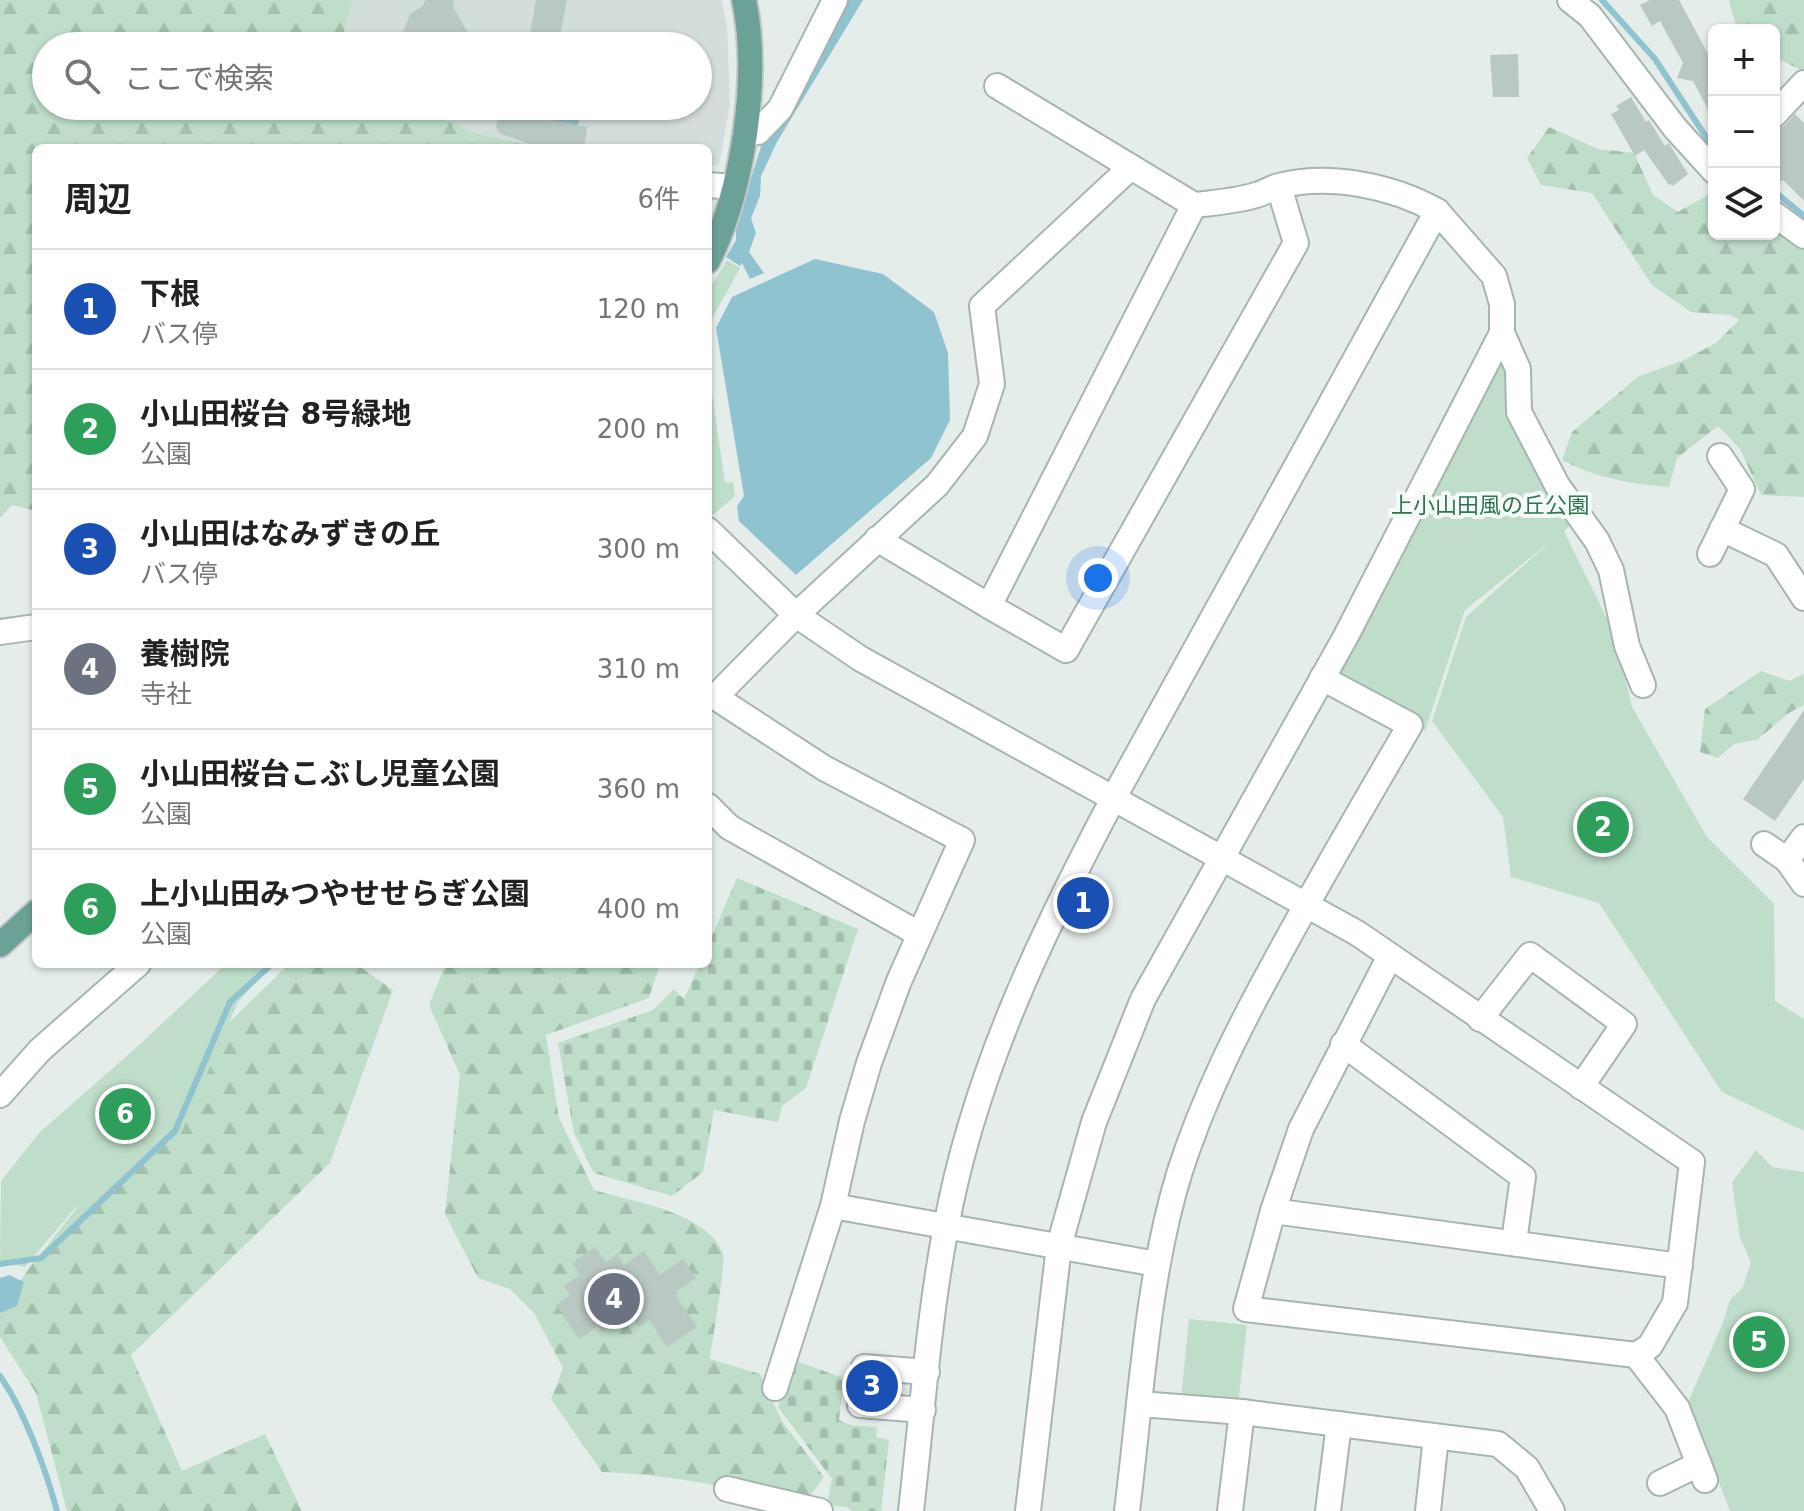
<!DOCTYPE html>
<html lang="ja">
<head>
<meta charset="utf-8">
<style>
	:root { --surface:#fff; --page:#f2f2f2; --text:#222; --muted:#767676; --line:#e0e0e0; --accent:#7c3aed }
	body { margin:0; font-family:"DejaVu Sans","Noto Sans JP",sans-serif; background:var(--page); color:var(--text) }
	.controls { position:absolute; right:24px; top:24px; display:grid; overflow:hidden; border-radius:12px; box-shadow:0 2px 6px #0004 }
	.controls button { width:72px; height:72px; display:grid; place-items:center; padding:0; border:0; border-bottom:2px solid var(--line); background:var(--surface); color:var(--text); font:40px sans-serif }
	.you { position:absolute; left:1098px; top:578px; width:28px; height:28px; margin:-20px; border:6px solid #fff; border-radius:50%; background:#1a73e8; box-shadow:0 0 0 12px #1a73e833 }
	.badge { display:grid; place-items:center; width:52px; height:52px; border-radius:50%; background:var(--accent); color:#fff; font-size:26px; font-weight:700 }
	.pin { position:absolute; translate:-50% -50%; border:4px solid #fff; box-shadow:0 2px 8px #0006 }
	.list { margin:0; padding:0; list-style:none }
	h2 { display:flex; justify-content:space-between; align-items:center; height:104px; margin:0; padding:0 32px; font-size:34px }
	h2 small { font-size:26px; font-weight:400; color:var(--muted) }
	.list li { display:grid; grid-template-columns:52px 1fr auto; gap:24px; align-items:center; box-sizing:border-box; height:120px; padding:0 32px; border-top:2px solid var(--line) }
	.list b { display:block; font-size:30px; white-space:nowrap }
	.list p { margin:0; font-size:26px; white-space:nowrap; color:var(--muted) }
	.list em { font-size:26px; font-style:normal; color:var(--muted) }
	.icon { flex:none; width:44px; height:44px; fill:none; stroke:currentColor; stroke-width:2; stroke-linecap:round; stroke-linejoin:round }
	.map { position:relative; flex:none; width:1804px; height:1511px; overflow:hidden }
	.search { position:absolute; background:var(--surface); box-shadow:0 2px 6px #0004; left:32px; top:32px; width:680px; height:88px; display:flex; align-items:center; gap:20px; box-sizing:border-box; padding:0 28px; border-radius:44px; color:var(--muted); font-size:30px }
	.panel { position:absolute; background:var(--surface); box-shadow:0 2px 6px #0004; left:32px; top:144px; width:680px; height:824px; border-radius:12px }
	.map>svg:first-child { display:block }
	.built { fill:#d3ddd9 }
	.forest { fill:url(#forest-firs) }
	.cemetery { fill:url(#cemetery-stones) }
	.green { fill:#bedec9 }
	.water { fill:#8fc3d0 }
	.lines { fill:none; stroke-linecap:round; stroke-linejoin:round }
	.stream { stroke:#8fc3d0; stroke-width:6 }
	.building { fill:#bac8c3 }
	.minor-casing { stroke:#a7b5b1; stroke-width:28 }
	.major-casing { stroke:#c2c9c8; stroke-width:28 }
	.minor { stroke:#fff; stroke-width:24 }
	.major { stroke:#6ba196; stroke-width:24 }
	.labels { text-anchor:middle; stroke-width:8; stroke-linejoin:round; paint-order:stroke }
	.park-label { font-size:22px; fill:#2f754e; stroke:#f5faf8 }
</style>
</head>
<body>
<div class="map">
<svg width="1804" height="1511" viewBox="0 0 1804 1511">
	<defs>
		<pattern id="forest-firs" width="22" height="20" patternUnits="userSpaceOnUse" patternTransform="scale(2)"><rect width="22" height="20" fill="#bedec9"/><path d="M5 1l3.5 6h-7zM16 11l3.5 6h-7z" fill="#a3c0ad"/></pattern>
		<pattern id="cemetery-stones" width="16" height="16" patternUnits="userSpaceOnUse" patternTransform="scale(2)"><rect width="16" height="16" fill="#bedec9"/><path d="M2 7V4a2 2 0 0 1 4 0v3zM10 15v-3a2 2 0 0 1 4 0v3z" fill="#a3c0ad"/></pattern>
	</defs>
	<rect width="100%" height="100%" fill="#e5edea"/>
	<!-- built -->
	<polygon class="built" points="353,0 721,0 727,25 730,104 719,166 708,165 708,148 519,148 483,137 417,106 698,106 698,46 340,46"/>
	<!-- forest -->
	<g class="forest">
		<polygon points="0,0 353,0 340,46 46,46 46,106 417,106 475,133 540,148 36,148 36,511 12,505 0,518"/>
		<polygon points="1729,0 1804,0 1804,72 1774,56 1774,30 1737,30"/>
		<path d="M1549,127L1598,149L1634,153L1653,195L1678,212L1708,195L1714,198V234H1774V214L1804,236V497L1761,495L1740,449L1718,426L1677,458L1669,487C1631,484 1596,478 1562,460L1572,432L1639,376L1682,361L1716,343L1739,320L1731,315L1691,312L1652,285L1592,193L1541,185L1527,158Z"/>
		<polygon points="1761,671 1789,681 1804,674 1804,705 1789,713 1757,740 1734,744 1718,758 1700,752 1705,709"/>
		<polygon points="289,964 356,964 393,990 330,1163 131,1355 182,1471 265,1434 302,1511 67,1511 36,1393 0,1337 0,1309 30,1267 208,1043"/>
		<path d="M446,964H660L649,998L546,1035L559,1118L594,1190C630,1201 710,1213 723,1254C726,1265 712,1341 710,1359L760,1374L782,1421L824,1477L805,1503C737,1489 671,1474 602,1472L551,1399L563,1368L534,1313L510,1289L478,1278L445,1214L460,1075L429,1005Z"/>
	</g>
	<!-- cemetery -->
	<g class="cemetery">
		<polygon points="737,878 858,929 806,1088 782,1106 778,1122 714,1110 703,1172 672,1196 594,1173 574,1133 558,1043 653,1010 674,989 684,999 700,964 708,964 708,945"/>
		<polygon points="793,1360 844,1378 839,1420 851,1425 877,1427 876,1437 889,1440 881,1511 852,1511 847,1507 827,1505 832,1479 778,1407"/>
	</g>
	<!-- green -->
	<g class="green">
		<polygon points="727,260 740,268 708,326 708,291"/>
		<polygon points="1502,339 1578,519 1564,531 1614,633 1632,707 1707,837 1774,904 1775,1001 1804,1019 1804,1131 1722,1092 1599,903 1511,877 1503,817 1432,721 1466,617 1551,541 1465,610 1425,731 1327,678"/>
		<polygon points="708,366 725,483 733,482 735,496 713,515 708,510"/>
		<polygon points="226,964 273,964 238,1002 181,1134 74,1209 25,1267 0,1261 1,1181 39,1133 137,1047"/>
		<polygon points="1756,1150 1772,1167 1804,1172 1804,1511 1730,1511 1688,1402 1722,1325 1730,1300 1743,1287 1751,1262 1740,1238 1732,1182"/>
		<polygon points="1189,1319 1247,1325 1238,1405 1181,1399"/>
	</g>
	<!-- water -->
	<g class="water">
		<polygon points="842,0 863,0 777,142 761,176 760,196 751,218 756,233 749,252 764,273 750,279 742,263 740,266 726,257 736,240 736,227 762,143 791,108"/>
		<polygon points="516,106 582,106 578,125 514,114"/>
		<polygon points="815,259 883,274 934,312 948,353 950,420 931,458 796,575 739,521 737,506 744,496 716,328 732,297"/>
		<polygon points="9,1275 24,1282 17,1306 0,1313 0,1278"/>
	</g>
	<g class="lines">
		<!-- stream -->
		<g class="stream">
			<polyline points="1602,0 1655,59 1708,140 1714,145"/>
			<polyline points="1774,191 1804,216"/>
			<polyline points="0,1264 41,1258 175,1131 230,1002 272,964"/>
			<path d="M0,1376C24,1410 46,1470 57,1511"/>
		</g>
	</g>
	<!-- building -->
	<g class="building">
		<polygon points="425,0 454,0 453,7 476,46 398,46 410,14 423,6"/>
		<polygon points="536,0 567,0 558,46 528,45"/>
		<polygon points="1650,0 1679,0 1714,65 1714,121 1693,81 1677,78 1683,63 1660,21 1652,26 1640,5"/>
		<polygon points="1518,54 1519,97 1493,97 1490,55"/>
		<polygon points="1631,97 1646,122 1649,120 1665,146 1669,143 1670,145 1688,174 1673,186 1671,184 1669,185 1644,150 1635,156 1611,114 1619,110 1616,106"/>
		<polygon points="491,106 516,106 514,114 587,127 584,148 540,148 499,133 496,127 498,116"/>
		<polygon points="1795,114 1804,123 1804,201 1783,180 1781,182 1774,174 1774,130 1784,126"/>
		<polygon points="1804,710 1804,779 1775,821 1743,799"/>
		<polygon points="595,1247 606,1262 617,1254 624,1265 644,1251 660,1275 683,1259 696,1278 674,1293 697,1327 667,1347 649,1320 639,1327 629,1314 602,1332 598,1326 579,1339 556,1305 570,1295 564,1286 580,1275 572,1263"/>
	</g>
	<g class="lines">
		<defs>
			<g id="minor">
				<polyline points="1570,0 1590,16 1675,128 1714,171"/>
				<path d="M997,86L1194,205C1214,203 1237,201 1256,195C1264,193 1271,188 1279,186C1329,173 1393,186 1437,211L1494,276L1502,304V333"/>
				<polyline points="1774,115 1804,83"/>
				<polyline points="745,134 758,132 780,109 835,0"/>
				<polyline points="708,185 733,187"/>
				<polyline points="1774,214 1804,236"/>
				<polyline points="1722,529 1776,555 1804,598"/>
				<path d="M708,530L796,615L861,659L1357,933C1469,1009 1580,1086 1692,1162L1675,1303L1650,1346L1636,1355L1246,1309L1273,1211L1301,1129L1390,956"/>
				<polyline points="877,539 989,606 1194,205"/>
				<polyline points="1710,554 1742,489 1720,456"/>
				<polyline points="989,606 1066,650 1296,243 1279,187"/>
				<polyline points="0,632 36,627"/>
				<polyline points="708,806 729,827 919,934"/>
				<polyline points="1764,844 1787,860 1804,884"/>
				<polyline points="1787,860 1804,837"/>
				<polyline points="1480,1019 1530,955 1624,1024 1581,1087"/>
				<polyline points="1343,1044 1523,1177 1514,1242"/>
				<polyline points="0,1095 40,1050 138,964"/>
				<polyline points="833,1206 1157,1264"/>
				<polyline points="1273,1211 1680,1266"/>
				<polyline points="1636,1355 1677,1408 1705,1480"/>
				<polyline points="775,1388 833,1206 852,1121 869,1063 899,981 962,840 824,768 715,697 796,615 937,485 975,436 992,384 982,306 1131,167"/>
				<polyline points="1140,1404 1242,1412 1498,1444 1527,1468 1552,1511"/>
				<polyline points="923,1410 860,1405 864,1367 927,1372"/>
				<polyline points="1660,1483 1699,1464"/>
				<polyline points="727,1489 820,1511"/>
				<path d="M911,1511C922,1417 928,1321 946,1227C974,1074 1041,935 1113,799L1437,211"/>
				<polyline points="1028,1511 1059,1246 1094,1122 1143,999 1346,636 1502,333 1518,369 1519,412 1557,485 1597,541 1611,570 1627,646 1643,685"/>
				<path d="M1127,1511C1141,1400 1147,1277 1180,1171C1204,1097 1238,1029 1275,962C1318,882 1364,804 1410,725L1322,678"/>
				<polyline points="1230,1511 1242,1412"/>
				<polyline points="1328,1511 1339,1424"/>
				<polyline points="1428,1511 1436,1437"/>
			</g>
			<g id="major">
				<path d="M708,261C743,191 760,77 744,0"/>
				<polyline points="0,945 36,912"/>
			</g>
		</defs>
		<!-- minor casing -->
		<use href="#minor" class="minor-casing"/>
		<!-- major casing -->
		<use href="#major" class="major-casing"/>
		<!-- minor -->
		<use href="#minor" class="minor"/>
		<!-- major -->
		<use href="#major" class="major"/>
	</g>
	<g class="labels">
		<!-- park labels -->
		<g class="park-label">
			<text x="1490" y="513">上小山田風の丘公園</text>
		</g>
	</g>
</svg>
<div class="controls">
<button>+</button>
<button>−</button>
<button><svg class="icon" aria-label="layers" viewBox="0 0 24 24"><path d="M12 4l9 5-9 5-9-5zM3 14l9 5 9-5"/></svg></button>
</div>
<div class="you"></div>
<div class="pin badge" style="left:1083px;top:903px;background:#1a4fb4">1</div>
<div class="pin badge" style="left:1603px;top:827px;background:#2e9e5b">2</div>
<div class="pin badge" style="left:872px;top:1386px;background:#1a4fb4">3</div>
<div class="pin badge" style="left:614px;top:1299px;background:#6b7280">4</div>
<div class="pin badge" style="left:1759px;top:1342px;background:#2e9e5b">5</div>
<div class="pin badge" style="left:125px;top:1114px;background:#2e9e5b">6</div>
<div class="search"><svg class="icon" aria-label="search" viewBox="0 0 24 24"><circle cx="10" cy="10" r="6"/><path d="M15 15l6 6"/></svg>ここで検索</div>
<section class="panel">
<h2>周辺<small>6件</small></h2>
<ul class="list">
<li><span class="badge" style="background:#1a4fb4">1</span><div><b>下根</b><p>バス停</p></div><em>120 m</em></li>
<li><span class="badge" style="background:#2e9e5b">2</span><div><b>小山田桜台 8号緑地</b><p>公園</p></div><em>200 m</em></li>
<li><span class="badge" style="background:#1a4fb4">3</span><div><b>小山田はなみずきの丘</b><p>バス停</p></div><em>300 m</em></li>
<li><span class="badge" style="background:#6b7280">4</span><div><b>養樹院</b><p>寺社</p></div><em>310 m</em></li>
<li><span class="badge" style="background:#2e9e5b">5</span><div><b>小山田桜台こぶし児童公園</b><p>公園</p></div><em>360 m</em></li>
<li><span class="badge" style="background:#2e9e5b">6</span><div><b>上小山田みつやせせらぎ公園</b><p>公園</p></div><em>400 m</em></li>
</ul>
</section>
</div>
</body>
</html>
